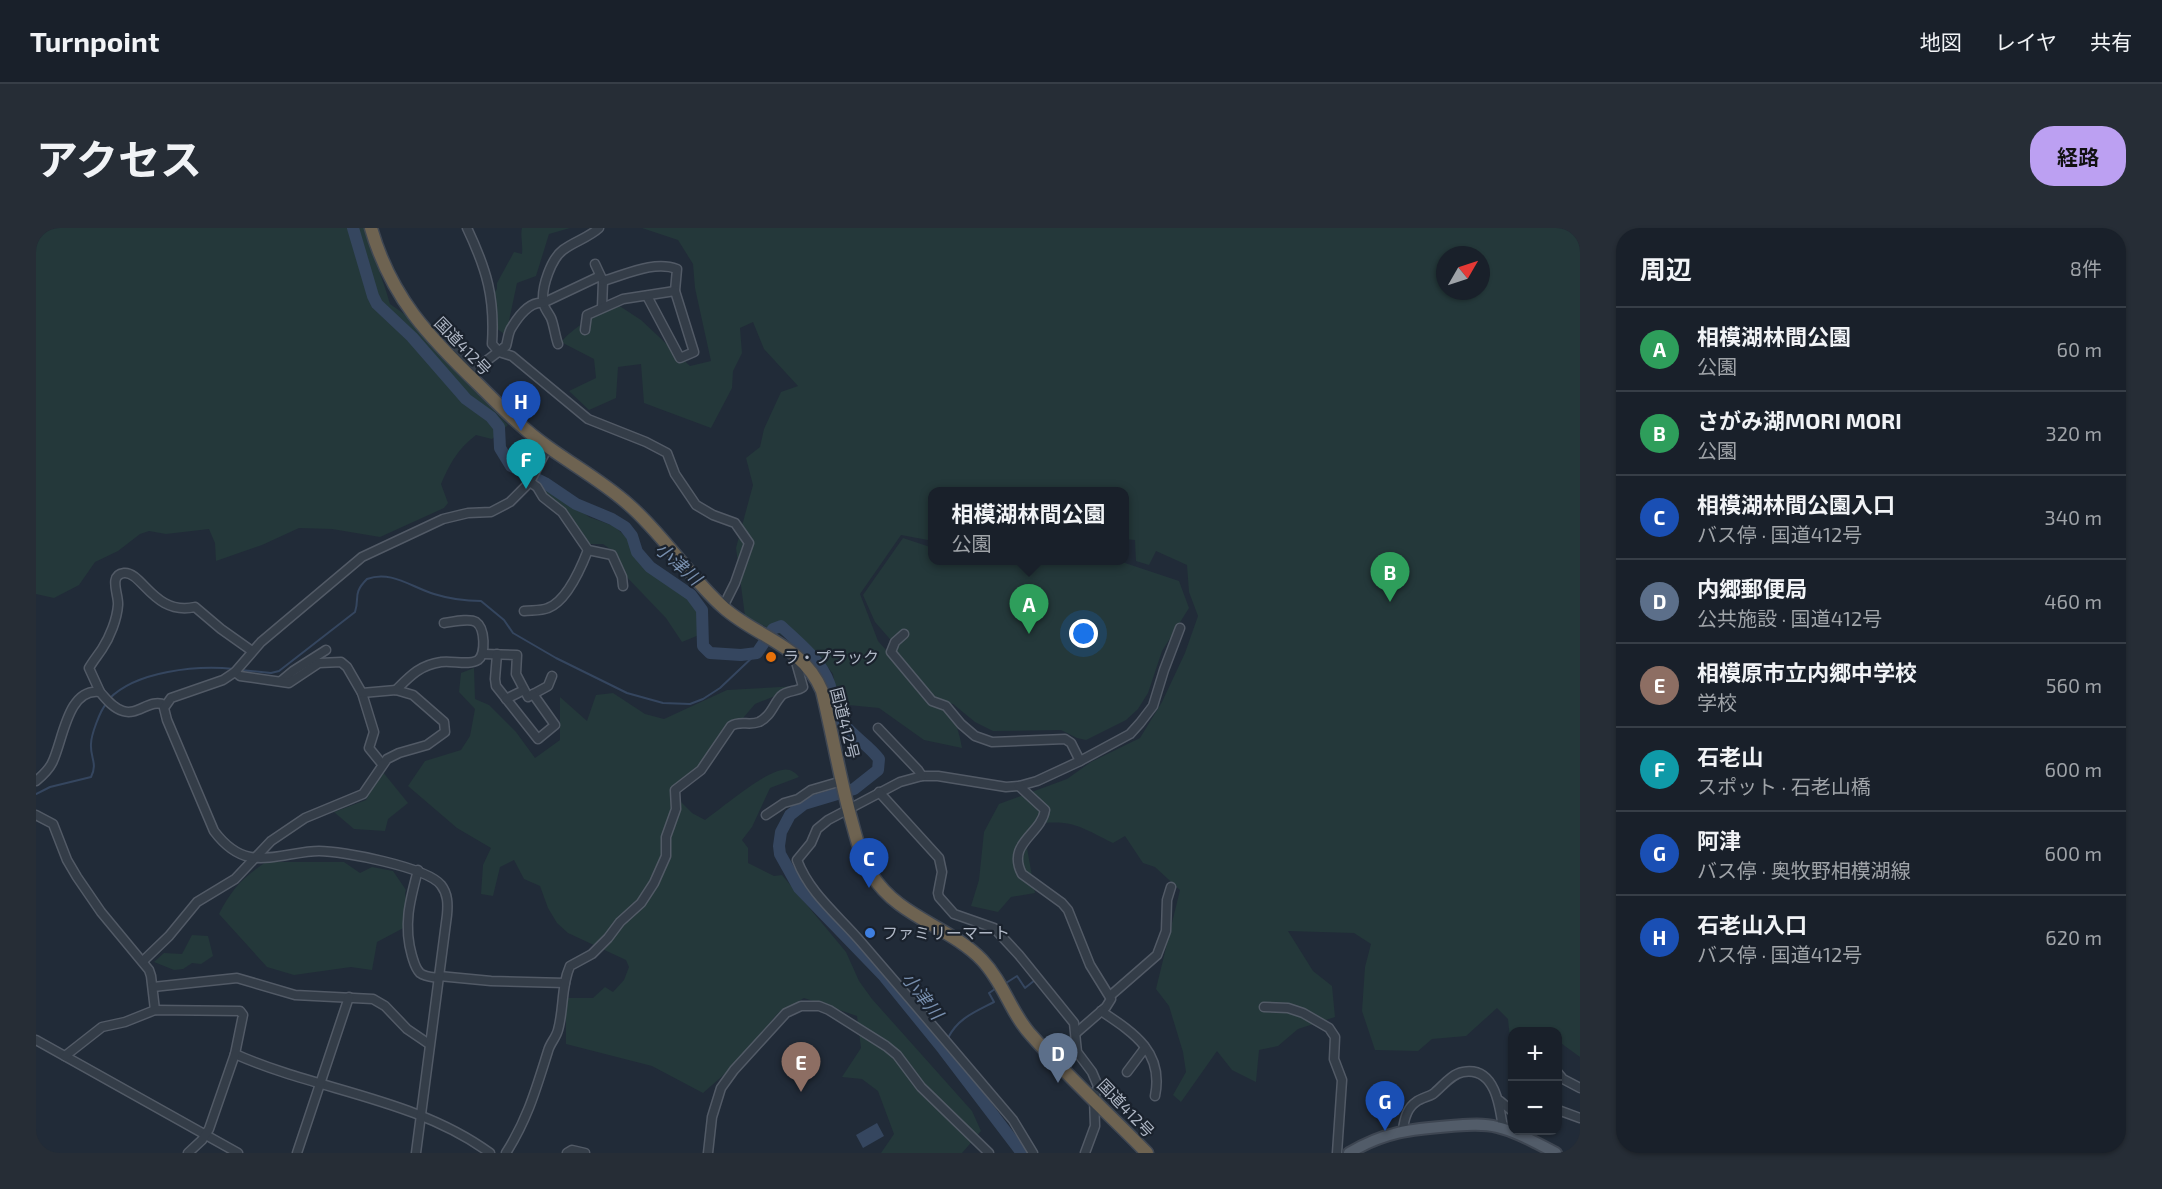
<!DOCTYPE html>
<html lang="ja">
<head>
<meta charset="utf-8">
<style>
	:root { --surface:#19202a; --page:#262d36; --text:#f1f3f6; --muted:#9fa3a8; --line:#373e47; --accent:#bca0f2 }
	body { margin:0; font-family:"Exo 2","Noto Sans JP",sans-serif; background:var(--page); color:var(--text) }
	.controls { position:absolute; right:18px; bottom:18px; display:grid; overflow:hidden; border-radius:12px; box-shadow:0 2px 4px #0004 }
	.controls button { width:54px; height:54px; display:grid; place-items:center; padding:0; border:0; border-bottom:2px solid var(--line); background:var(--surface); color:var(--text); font:30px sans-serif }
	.compass { position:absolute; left:1400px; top:18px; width:54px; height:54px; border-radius:50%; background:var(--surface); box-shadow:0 2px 4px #0004; rotate:51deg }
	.you { position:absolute; left:1048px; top:406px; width:21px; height:21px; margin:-15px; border:4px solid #fff; border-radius:50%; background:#1a73e8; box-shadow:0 0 0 9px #1a73e833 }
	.badge { display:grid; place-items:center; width:39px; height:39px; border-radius:50%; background:var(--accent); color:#fff; font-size:20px; font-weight:700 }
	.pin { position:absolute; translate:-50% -50px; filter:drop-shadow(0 2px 3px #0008) }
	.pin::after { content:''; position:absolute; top:32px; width:21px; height:18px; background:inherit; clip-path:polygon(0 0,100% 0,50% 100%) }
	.popup { position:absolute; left:892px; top:259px; width:201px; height:78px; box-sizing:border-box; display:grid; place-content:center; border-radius:12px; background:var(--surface); filter:drop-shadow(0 2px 4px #0005); font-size:20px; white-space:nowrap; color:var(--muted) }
	.popup b { font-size:22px; color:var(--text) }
	.popup::after { content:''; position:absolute; left:50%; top:100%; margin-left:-12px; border:12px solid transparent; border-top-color:var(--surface) }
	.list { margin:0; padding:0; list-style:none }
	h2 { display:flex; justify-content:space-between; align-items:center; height:78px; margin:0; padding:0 24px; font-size:26px }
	h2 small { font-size:20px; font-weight:400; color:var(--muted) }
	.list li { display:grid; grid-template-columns:39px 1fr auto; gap:18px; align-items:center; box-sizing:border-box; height:84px; padding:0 24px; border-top:2px solid var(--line) }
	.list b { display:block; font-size:22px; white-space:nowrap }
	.list p { margin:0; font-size:20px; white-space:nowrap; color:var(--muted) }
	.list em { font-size:20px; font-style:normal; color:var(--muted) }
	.map { position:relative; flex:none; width:1544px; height:925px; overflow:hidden; border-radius:24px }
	header { display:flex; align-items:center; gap:36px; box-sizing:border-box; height:84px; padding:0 30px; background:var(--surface); border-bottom:2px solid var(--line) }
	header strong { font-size:28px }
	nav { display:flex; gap:33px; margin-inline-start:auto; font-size:21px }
	.intro { display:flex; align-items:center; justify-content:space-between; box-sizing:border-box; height:144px; padding:0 36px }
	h1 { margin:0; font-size:42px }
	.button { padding:15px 27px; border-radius:24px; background:var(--accent); color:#111; font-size:21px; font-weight:700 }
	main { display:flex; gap:36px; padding:0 36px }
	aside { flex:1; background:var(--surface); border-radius:24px; box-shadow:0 2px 4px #0004 }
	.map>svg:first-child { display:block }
	.green { fill:#24383a; fill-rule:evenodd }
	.water { fill:#35465f }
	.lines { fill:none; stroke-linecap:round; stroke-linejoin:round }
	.stream { stroke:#35465f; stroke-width:2 }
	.river { stroke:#35465f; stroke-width:12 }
	.minor-casing { stroke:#525a66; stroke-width:11 }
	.major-casing { stroke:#3e4652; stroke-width:14 }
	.highway-casing { stroke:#3f4753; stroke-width:15 }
	.minor { stroke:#343d48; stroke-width:8 }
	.major { stroke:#525c69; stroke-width:10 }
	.highway { stroke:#6e6351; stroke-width:12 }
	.food-dot { fill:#e8710a; stroke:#1a222d; stroke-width:2 }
	.shop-dot { fill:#3f7fe0; stroke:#1a222d; stroke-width:2 }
	.labels { text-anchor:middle; stroke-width:4.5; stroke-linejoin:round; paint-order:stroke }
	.street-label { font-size:16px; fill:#afb7c5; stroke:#1a222d }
	.poi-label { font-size:16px; fill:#afb7c5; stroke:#1a222d; text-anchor:start }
	.water-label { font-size:18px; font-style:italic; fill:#778ead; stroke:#1a222d }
</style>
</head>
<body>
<header>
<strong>Turnpoint</strong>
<nav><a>地図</a><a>レイヤ</a><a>共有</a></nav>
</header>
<div class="intro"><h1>アクセス</h1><a class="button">経路</a></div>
<main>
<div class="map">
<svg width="1544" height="925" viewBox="0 0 1544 925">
	<rect width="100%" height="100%" fill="#212b38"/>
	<!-- green -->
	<g class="green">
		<path d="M0,0H330C335,26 347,50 354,76L374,90L414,138L472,197L456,211L440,207C422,221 414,235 405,256L412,275L408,280L344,309L296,301L263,300L226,317L180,333L179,315L173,301L130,306L113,303L104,306L82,323L59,334L43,357L18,370L0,366Z"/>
		<path d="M486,0H534L513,6L500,48L481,55L470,107L458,99L462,89L456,67L461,61V55L478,24L486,26C487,15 484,8 486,0Z"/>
		<path d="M606,0H1544V829L1522,813V804H1476V819H1475L1472,791L1461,780L1430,808L1396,811L1382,823L1339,822L1326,783L1329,739L1335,716L1318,705L1252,703L1277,743L1296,758L1299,789L1262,801L1242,818L1223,822L1220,854L1196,842L1181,823L1145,874L1137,867L1150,844L1147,824L1133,778L1120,761L1144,662L1119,639L1107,635L1089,608L1077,615C1043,598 1036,591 997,596L991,620L999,665L975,669L962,684L935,678L943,652L948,604L963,576L1031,551L1055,534L1104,510L1126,474L1149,425L1162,388L1153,364L1151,337L1120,323L1113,337L1100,333L1099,312L1089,311V264H897V313L865,307L824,366L842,413L896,473C916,481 923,500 926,520L888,512L843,480L802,476L797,446L782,426L709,388L700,320L717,257L710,230L724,219L728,201L745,164L762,158L728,121L717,94L704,100L706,125L697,143L696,160L675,200L608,175L605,136L582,139L580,170L553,182L533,163L560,150L558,131L525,114C541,96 561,86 582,77L605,92L654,138L675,133L659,60L657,36L642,12ZM1409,27H1445V63H1409Z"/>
		<polygon points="504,258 533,274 553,289 578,298 590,309 604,333 625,351 650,366 664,384 663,407 646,414 630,390 586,344 580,325 567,316 549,316 508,269"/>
		<polygon points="867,310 897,320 897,332 1083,333 1143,353 1153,380 1126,423 1112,465 1102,481 1090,492 1050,512 1041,510 1025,502 957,503 939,494 917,476 897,471 861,427 860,418 839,394 827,367"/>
		<path d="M438,440L439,471L453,477L480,504L499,530L524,512V469L551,493L560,467L577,465L609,486L628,491L691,462L763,458L719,476L640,569L656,585L669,592C687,579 727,545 746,542C753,540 759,544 763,549L734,560L716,599L706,612L712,620V635L738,648L746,647L810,724L823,753L836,771L936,883L945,903L926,925H845L858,906L842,863L826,851L806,849L825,820L821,788L768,770L742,785L700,836L667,865L616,838L530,816V770H557L569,759L577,764L588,752L593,739L590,732L532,705L521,695L512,680L504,658L488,651L478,632L464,639L457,668L445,666L447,637L455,620L421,600L372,558L389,533L425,522L434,508L439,481L423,464L425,445Z"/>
		<polygon points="346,543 372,575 352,591 349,603 318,601 298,584 330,572"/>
		<path d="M230,634H308L324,645L336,639L357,643L370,662L369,665L375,696L341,714L336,742L315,739L258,747L231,739L183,686C195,662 207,649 230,634Z"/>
		<polygon points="156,707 172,708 177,728 165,736 156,735 147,741 138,742 118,734 128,725 146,726"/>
	</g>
	<!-- water -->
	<polygon class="water" points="841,895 848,908 827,920 820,907"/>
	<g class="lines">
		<!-- stream -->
		<g class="stream">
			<path d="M204,442L235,445L243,443L319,384C324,369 316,366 331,351C355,342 375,359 398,366C414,371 428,373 445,373L468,392L477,405L520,430L591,465L627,475L654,476L667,471L684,460L721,425"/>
			<path d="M73,471C100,443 161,437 198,441"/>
			<path d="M0,566L14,559L55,549C62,535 54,530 55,516C55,507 64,483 70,476"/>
			<polyline points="970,755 981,748 989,760 999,752"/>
			<path d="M912,810C922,790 939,784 958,774L953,765L959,761"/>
			<polyline points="907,821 908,819"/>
		</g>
		<!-- river -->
		<path class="river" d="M317,0L337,68L341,76L376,109L430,171L455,189L463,199L464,220L475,238L509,255L540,276L576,291L589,299L596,308L601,324L614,339L655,367L666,382L667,418L674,425L705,427L721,425L737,401L745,398C763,415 784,431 793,455C798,468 796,479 804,491C814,507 832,516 843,531L842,542L818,561L768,576L754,587L745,604L743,618L744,626L763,660L847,747L907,821L986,925"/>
		<defs>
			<g id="minor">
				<path d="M431,0C451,42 459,70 456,116L463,124L476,128L552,191L610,214L631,225L639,246L660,277L677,287L699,295L713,315L699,355L687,379"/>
				<polyline points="559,36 567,53 566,79"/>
				<path d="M567,53C589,47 618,32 641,41L639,63L658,124L644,130L611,68"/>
				<polyline points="549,102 551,87 587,71 639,63"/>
				<path d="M522,116C519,108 518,97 515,90C512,84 507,79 507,73C506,58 515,31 527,22C539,13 552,10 563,0"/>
				<path d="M414,129L421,124L437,139L441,140L470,118C472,112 472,104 476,99C482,89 494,73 507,75L564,48"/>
				<polyline points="494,254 501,259 507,269 526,284 552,322 576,327 586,349 587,358"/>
				<path d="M488,383C495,382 505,383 512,380C531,373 545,340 552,322"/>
				<path d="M868,406L859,414L855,424L896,473L910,478L925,496L939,508L956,514L1029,511L1035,515L1044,533L1001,553L983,558L970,559L902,548H886L864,554L792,592L781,601L775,615L761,632C774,666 802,687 825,714C876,773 926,832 977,892L997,925"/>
				<polyline points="447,426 481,427 480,446 492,469 512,458 516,448"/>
				<polyline points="461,426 459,451 460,458 502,511 519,497 497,466"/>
				<polyline points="245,453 257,443 290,422"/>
				<path d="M360,462C374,448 384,437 405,434C416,432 433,438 442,432C450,426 449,400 440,394C433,390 416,394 408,395"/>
				<path d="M64,464L53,440C57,433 62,427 66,421C74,409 81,391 82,377C83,367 72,347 88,345C106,343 118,388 159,379L185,401L216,423"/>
				<polyline points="326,465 338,504 333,520 346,536"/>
				<polyline points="470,471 488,462"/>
				<polyline points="842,500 882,542 886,548"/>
				<polyline points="1044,533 1094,506 1104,495 1117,478 1128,442 1144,400"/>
				<path d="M0,553C6,548 12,543 16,535C27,514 31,459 64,464C70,471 77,480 87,483C102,488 114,470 129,477"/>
				<path d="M983,558L1009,582C1005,607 970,615 986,646L1026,675L1032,682L1054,737L1075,771L1070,779L1040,805"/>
				<polyline points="843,564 903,630 906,644 902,665 903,669 918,686 958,700 983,727 1038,795 1041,824 1056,844 1062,858 1058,870 1059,898 1049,925"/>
				<polyline points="0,587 17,596 31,632 41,649 65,684 113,742 115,748 119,782"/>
				<polyline points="730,587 748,575 762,571 775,562 806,553"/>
				<path d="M382,642C374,672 367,697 376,728C378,734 379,740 384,745C389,749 396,749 403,750"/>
				<polyline points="107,733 133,708 161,674 199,651 235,613 269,590 327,566 351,531 363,525 391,517 409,504 408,494 377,467 360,462 326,465 311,439 305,434 283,435 253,455 204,448 199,444"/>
				<polyline points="403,748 455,753 529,755"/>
				<polyline points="117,759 201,750 259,767 337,771 349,778 371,801 393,816"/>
				<polyline points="1074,768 1121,727 1130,703 1131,672 1135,659"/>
				<polyline points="1228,779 1252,780 1267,785 1293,800 1299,809 1298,831 1306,852 1301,925"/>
				<path d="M1065,783C1098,805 1128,824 1119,868"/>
				<polyline points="0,812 202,925"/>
				<path d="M199,826C282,863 379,870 454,925"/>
				<polyline points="29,828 66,799 89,794 119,782 204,783 207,787 199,826 173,901 166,912 152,925"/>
				<polyline points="1091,844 1109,820"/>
				<polyline points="1522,845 1527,851 1544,860"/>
				<polyline points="1464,873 1476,883"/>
				<polyline points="1522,882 1544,890"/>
				<path d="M1367,902C1368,892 1371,880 1380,874C1385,870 1392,869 1397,866C1406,859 1415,846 1427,844C1459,838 1464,878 1467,901"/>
				<polyline points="261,925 313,769"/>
				<path d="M380,925L411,687C412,676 412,666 405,657C391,639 306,623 283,623C262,623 234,633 214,629C199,626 187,615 178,603L131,492L128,480L135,470L187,452L199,444L225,414L326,329L407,291L432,285L455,284L474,274L494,254L512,219"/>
				<path d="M470,925C492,890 500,861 512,823C514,815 520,810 522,802C528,781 525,758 534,738L556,726L572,710L584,694L605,675L618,655L630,628V609L640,581L639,562L665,542L695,498C704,492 713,498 723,494C735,488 737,477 745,468C751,462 761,464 767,459L760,434V427"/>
				<polyline points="531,925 536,922 549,925"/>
				<polyline points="672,925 676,889 685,860 698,842 750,785 765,778 783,778 793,782 850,818 861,827 885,859 953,925"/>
			</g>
			<path id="major" d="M1313,925C1348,904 1375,901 1415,898C1430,897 1446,895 1461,899C1482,904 1500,915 1520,925"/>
			<path id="highway" d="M335,0C355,70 393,109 444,158C463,177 482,197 504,213C533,235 565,252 592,276C628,307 653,349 688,380C722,410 767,417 786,463C796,504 803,546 814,587C820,608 824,629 836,647C862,689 913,698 946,732C968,755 975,786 996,808C1032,849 1073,886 1111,925"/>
		</defs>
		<!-- minor casing -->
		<use href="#minor" class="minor-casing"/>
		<!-- major casing -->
		<use href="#major" class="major-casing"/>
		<!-- highway casing -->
		<use href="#highway" class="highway-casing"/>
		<!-- minor -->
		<use href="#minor" class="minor"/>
		<!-- major -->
		<use href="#major" class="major"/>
		<!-- highway -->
		<use href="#highway" class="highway"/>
	</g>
	<!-- markers -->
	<circle class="food-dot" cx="735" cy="429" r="6"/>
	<circle class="shop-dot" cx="834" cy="705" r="6"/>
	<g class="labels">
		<!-- street labels -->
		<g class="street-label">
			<text transform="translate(427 118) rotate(46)" y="6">国道412号</text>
			<text transform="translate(809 495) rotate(76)" y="6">国道412号</text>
			<text transform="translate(1090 880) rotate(46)" y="6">国道412号</text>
		</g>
		<!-- poi labels -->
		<g class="poi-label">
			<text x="747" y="435">ラ・プラック</text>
			<text x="846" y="711">ファミリーマート</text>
		</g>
		<!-- water labels -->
		<g class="water-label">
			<text transform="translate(642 336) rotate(41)" y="6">小津川</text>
			<text transform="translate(886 768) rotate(52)" y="6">小津川</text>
		</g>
	</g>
</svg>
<div class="controls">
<button>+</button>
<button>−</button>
</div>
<svg class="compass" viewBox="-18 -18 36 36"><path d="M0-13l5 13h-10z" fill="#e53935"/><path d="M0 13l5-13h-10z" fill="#9fa3a8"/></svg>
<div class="you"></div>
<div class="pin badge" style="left:993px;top:406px;background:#2e9e5b">A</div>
<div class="popup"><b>相模湖林間公園</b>公園</div>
<div class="pin badge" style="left:1354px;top:374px;background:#2e9e5b">B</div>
<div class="pin badge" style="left:833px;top:660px;background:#1a4fb4">C</div>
<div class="pin badge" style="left:1022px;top:855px;background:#5c6f8a">D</div>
<div class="pin badge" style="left:765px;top:864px;background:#8d6e63">E</div>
<div class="pin badge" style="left:490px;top:261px;background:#0f9aa8">F</div>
<div class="pin badge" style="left:1349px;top:903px;background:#1a4fb4">G</div>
<div class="pin badge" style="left:485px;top:203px;background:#1a4fb4">H</div>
</div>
<aside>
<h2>周辺<small>8件</small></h2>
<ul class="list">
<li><span class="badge" style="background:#2e9e5b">A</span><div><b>相模湖林間公園</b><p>公園</p></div><em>60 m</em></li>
<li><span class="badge" style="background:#2e9e5b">B</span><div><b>さがみ湖MORI MORI</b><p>公園</p></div><em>320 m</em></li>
<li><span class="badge" style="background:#1a4fb4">C</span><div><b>相模湖林間公園入口</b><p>バス停 · 国道412号</p></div><em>340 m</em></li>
<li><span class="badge" style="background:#5c6f8a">D</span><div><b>内郷郵便局</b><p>公共施設 · 国道412号</p></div><em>460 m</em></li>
<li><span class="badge" style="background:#8d6e63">E</span><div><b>相模原市立内郷中学校</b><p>学校</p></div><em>560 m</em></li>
<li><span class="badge" style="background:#0f9aa8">F</span><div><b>石老山</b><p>スポット · 石老山橋</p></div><em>600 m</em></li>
<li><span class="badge" style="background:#1a4fb4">G</span><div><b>阿津</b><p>バス停 · 奥牧野相模湖線</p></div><em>600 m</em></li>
<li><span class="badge" style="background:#1a4fb4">H</span><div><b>石老山入口</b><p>バス停 · 国道412号</p></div><em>620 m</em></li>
</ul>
</aside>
</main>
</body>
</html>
